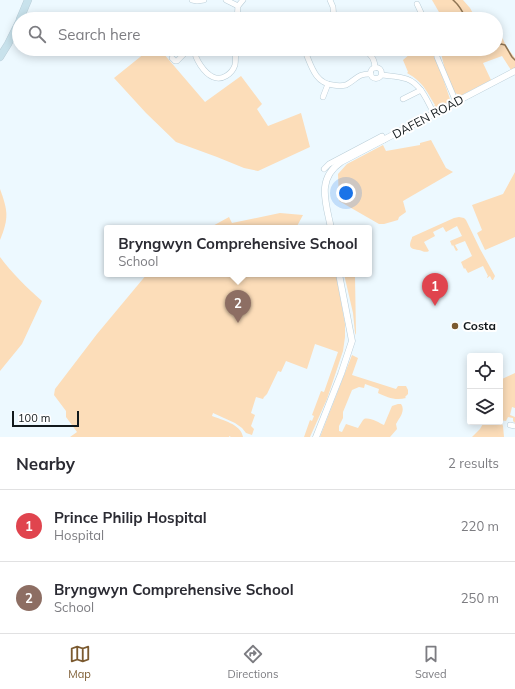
<!DOCTYPE html>
<html lang="en">
<head>
<meta charset="utf-8">
<style>
	:root { --surface:#fff; --page:#f7f7f7; --text:#2b2b33; --muted:#7c7c81; --line:#e1e1e2; --accent:#7b5a30 }
	body { margin:0; font-family:Mulish,sans-serif; background:var(--page); color:var(--text) }
	.controls { position:absolute; right:12px; bottom:12px; display:grid; overflow:hidden; border-radius:4px; box-shadow:0 2px 10px #0003 }
	.controls button { width:36px; height:36px; display:grid; place-items:center; padding:0; border:0; border-bottom:1px solid var(--line); background:var(--surface); color:var(--text); font:20px sans-serif }
	.scale { position:absolute; left:12px; bottom:10px; width:67px; box-sizing:border-box; padding-left:4px; border:2px solid #12191c; border-top:0; font-size:11px; line-height:14px; white-space:nowrap; color:#12191c; -webkit-text-stroke:3px #fff; paint-order:stroke }
	.you { position:absolute; left:346px; top:193px; width:14px; height:14px; margin:-10px; border:3px solid #fff; border-radius:50%; background:#1a73e8; box-shadow:0 0 0 6px #1a73e833 }
	.badge { display:grid; place-items:center; width:26px; height:26px; border-radius:50%; background:var(--accent); color:#fff; font-size:13px; font-weight:700 }
	.pin { position:absolute; translate:-50% -33px; filter:drop-shadow(0 1px 2px #0008) }
	.pin::after { content:''; position:absolute; top:21px; width:14px; height:12px; background:inherit; clip-path:polygon(0 0,100% 0,50% 100%) }
	.popup { position:absolute; left:104px; top:225px; width:268px; height:52px; box-sizing:border-box; display:grid; place-content:center; border-radius:4px; background:var(--surface); filter:drop-shadow(0 1px 3px #0005); font-size:13px; white-space:nowrap; color:var(--muted) }
	.popup b { font-size:15px; color:var(--text) }
	.popup::after { content:''; position:absolute; left:50%; top:100%; margin-left:-8px; border:8px solid transparent; border-top-color:var(--surface) }
	.list { margin:0; padding:0; list-style:none }
	h2 { display:flex; justify-content:space-between; align-items:center; height:52px; margin:0; padding:0 16px; font-size:17px }
	h2 small { font-size:13px; font-weight:400; color:var(--muted) }
	.list li { display:grid; grid-template-columns:26px 1fr auto; gap:12px; align-items:center; box-sizing:border-box; height:72px; padding:0 16px; border-top:1px solid var(--line) }
	.list b { display:block; font-size:15px; white-space:nowrap }
	.list p { margin:0; font-size:13px; white-space:nowrap; color:var(--muted) }
	.list em { font-size:13px; font-style:normal; color:var(--muted) }
	.icon { flex:none; width:22px; height:22px; fill:none; stroke:currentColor; stroke-width:2; stroke-linecap:round; stroke-linejoin:round }
	.map { position:relative; flex:none; width:515px; height:437px; overflow:hidden }
	.search { position:absolute; background:var(--surface); box-shadow:0 2px 10px #0003; left:12px; right:12px; top:12px; height:44px; display:flex; align-items:center; gap:10px; box-sizing:border-box; padding:0 14px; border-radius:22px; color:var(--muted); font-size:15px }
	.sheet { height:196px; background:var(--surface) }
	nav { display:flex; justify-content:space-around; align-items:center; box-sizing:border-box; height:56px; border-top:1px solid var(--line); background:var(--surface); font-size:11px; color:var(--muted) }
	nav a { display:grid; justify-items:center; gap:2px }
	nav .on { color:var(--accent) }
	.map>svg:first-child { display:block }
	.green { fill:#fcddb9 }
	.lines { fill:none; stroke-linecap:round; stroke-linejoin:round }
	.stream { stroke:#8f7554; stroke-width:1.5 }
	.minor-casing { stroke:#baced8; stroke-width:6 }
	.tertiary-casing { stroke:#baced8; stroke-width:7 }
	.secondary-casing { stroke:#baced8; stroke-width:8 }
	.minor { stroke:#fff; stroke-width:5 }
	.tertiary { stroke:#fff; stroke-width:6 }
	.secondary { stroke:#c8e2ec; stroke-width:7 }
	.poi-dot { fill:#7b5a30; stroke:#fff; stroke-width:1.5 }
	.labels { text-anchor:middle; stroke-width:4; stroke-linejoin:round; paint-order:stroke }
	.street-label { font-size:12px; fill:#12191c; stroke:#fff }
	.poi-label { font-size:12px; font-weight:bold; fill:#12191c; stroke:#fff; text-anchor:start }
</style>
</head>
<body>
<div class="map">
<svg width="515" height="437" viewBox="0 0 515 437">
	<rect width="100%" height="100%" fill="#edf9ff"/>
	<!-- green -->
	<g class="green">
		<polygon points="432,0 463,0 470,8 476,19 443,19"/>
		<polygon points="496,36 502,37 506,46 515,58 515,68 511,70 502,56 483,63 491,80 460,96 454,92 446,74 440,49 496,49"/>
		<polygon points="150,49 166,49 163,53 205,102 241,76 262,104 257,109 268,126 301,113 310,147 258,171 244,168 217,157 176,142 146,113 114,78"/>
		<path d="M433,49L450,99L449,102L441,106L437,107L434,106L435,105C426,90 423,82 407,73L408,72L403,60L410,54Z"/>
		<polygon points="431,140 446,168 453,172 403,201 406,212 399,217 398,220 384,224 379,224 339,201 338,174 347,164 383,145 386,151 420,145 420,143"/>
		<polygon points="515,172 515,237 485,250 477,233 482,230 472,205 503,194"/>
		<path d="M0,189C8,211 9,218 0,240Z"/>
		<polygon points="280,213 303,215 296,228 209,228 229,217 232,223"/>
		<path d="M459,217L464,218L466,220L480,249L495,276L493,280H492L490,276L487,278V277L488,276L483,266L468,273L465,268L464,269L461,262L472,256L465,241L455,245L458,250L456,251L453,245L452,246L450,241L462,236L457,226L446,232L443,227L433,232L435,236L424,242L429,251C425,253 423,251 419,250C410,249 408,247 412,238V237L414,236L454,218Z"/>
		<path d="M0,257C12,273 26,287 42,301L22,344L0,371Z"/>
		<path d="M147,274H336L345,324V337L343,351L327,399L310,437H304L310,420L312,421L314,416L312,415L321,391L324,392L338,352L315,344L307,369L286,361L281,372L278,371L267,394L264,397L263,399L256,397L251,413L255,415L251,426L254,429L252,435L246,433L242,428L235,423L213,413L212,416C222,420 241,424 243,437H231L229,436V437H70L77,432L66,417V411L54,395L55,389L97,334Z"/>
		<polygon points="344,274 355,276 356,335 355,333 353,313"/>
		<path d="M352,355L358,358L352,375L396,389L398,386H406L408,390V394L405,397L406,398C395,401 387,397 378,393L379,389L365,384L364,388L359,387L352,390L343,412V418L339,426V431L342,432L346,424L358,428C360,425 362,421 364,419C370,417 379,423 384,425L392,406L398,404H401C406,411 399,418 396,424L397,429L390,437H320Z"/>
		<polygon points="515,373 515,408 512,407 510,415 515,417 515,423 513,421 513,418 508,417 506,421 500,420 500,380"/>
		<polygon points="500,420 503,426 504,437 472,437 480,429 484,422 500,422"/>
	</g>
	<g class="lines">
		<!-- stream -->
		<g class="stream">
			<path d="M453,0C459,5 463,12 466,19"/>
			<polyline points="496,46 501,44 505,45 512,57 515,60"/>
		</g>
		<defs>
			<g id="minor">
				<polyline points="192,0 197,1 204,0"/>
				<polyline points="226,0 238,6"/>
				<polyline points="330,0 333,7 334,19"/>
				<polyline points="417,4 424,19"/>
				<polyline points="237,19 238,6 243,0"/>
				<polyline points="290,19 291,16"/>
				<path d="M194,49C195,59 204,73 213,77C222,81 232,74 235,65C236,60 235,54 236,49"/>
				<path d="M304,49C311,64 314,83 333,85C338,86 342,86 346,85C356,80 358,73 371,74"/>
				<path d="M363,49C370,53 375,59 375,68"/>
				<polyline points="436,49 437,57 456,102"/>
				<polyline points="172,58 175,61 177,61 185,53 194,51"/>
				<circle cx="376" cy="73" r="5.5"/>
				<path d="M382,75C390,76 399,76 407,79C421,84 428,102 434,114"/>
				<polyline points="323,97 328,84"/>
				<polyline points="403,99 421,90"/>
				<polyline points="324,169 329,164 382,136 384,140"/>
				<polyline points="510,425 515,426"/>
			</g>
			<g id="tertiary">
				<path d="M331,228C326,203 316,179 341,162L515,71"/>
				<polyline points="316,437 341,374 352,341 339,274"/>
			</g>
			<g id="secondary">
				<polyline points="20,19 28,0"/>
				<polyline points="0,57 8,44 19,22"/>
			</g>
		</defs>
		<!-- minor casing -->
		<use href="#minor" class="minor-casing"/>
		<!-- tertiary casing -->
		<use href="#tertiary" class="tertiary-casing"/>
		<!-- secondary casing -->
		<use href="#secondary" class="secondary-casing"/>
		<!-- minor -->
		<use href="#minor" class="minor"/>
		<!-- tertiary -->
		<use href="#tertiary" class="tertiary"/>
		<!-- secondary -->
		<use href="#secondary" class="secondary"/>
	</g>
	<!-- markers -->
	<circle class="poi-dot" cx="455" cy="326" r="4"/>
	<g class="labels">
		<!-- street labels -->
		<g class="street-label">
			<text transform="translate(428 117) rotate(-28)" y="4">DAFEN ROAD</text>
		</g>
		<!-- poi labels -->
		<g class="poi-label">
			<text x="463" y="330">Costa</text>
		</g>
	</g>
</svg>
<div class="controls">
<button><svg class="icon" aria-label="locate" viewBox="0 0 24 24"><circle cx="12" cy="12" r="6"/><path d="M12 2v4M12 18v4M2 12h4M18 12h4"/></svg></button>
<button><svg class="icon" aria-label="layers" viewBox="0 0 24 24"><path d="M12 4l9 5-9 5-9-5zM3 14l9 5 9-5"/></svg></button>
</div>
<div class="scale">100 m</div>
<div class="you"></div>
<div class="pin badge" style="left:435px;top:306px;background:#e0444e">1</div>
<div class="pin badge" style="left:238px;top:323px;background:#8d6e63">2</div>
<div class="popup"><b>Bryngwyn Comprehensive School</b>School</div>
<div class="search"><svg class="icon" aria-label="search" viewBox="0 0 24 24"><circle cx="10" cy="10" r="6"/><path d="M15 15l6 6"/></svg>Search here</div>
</div>
<section class="sheet">
<h2>Nearby<small>2 results</small></h2>
<ul class="list">
<li><span class="badge" style="background:#e0444e">1</span><div><b>Prince Philip Hospital</b><p>Hospital</p></div><em>220 m</em></li>
<li><span class="badge" style="background:#8d6e63">2</span><div><b>Bryngwyn Comprehensive School</b><p>School</p></div><em>250 m</em></li>
</ul>
</section>
<nav>
<a class="on"><svg class="icon" aria-label="map" viewBox="0 0 24 24"><path d="M3 6l6-2 6 2 6-2v14l-6 2-6-2-6 2zM9 4v14M15 6v14"/></svg>Map</a>
<a><svg class="icon" aria-label="directions" viewBox="0 0 24 24"><path d="M12 3l9 9-9 9-9-9zM9 14v-3h6M13 9l2 2-2 2"/></svg>Directions</a>
<a><svg class="icon" aria-label="saved" viewBox="0 0 24 24"><path d="M7 4h10v16l-5-4-5 4z"/></svg>Saved</a>
</nav>
</body>
</html>
